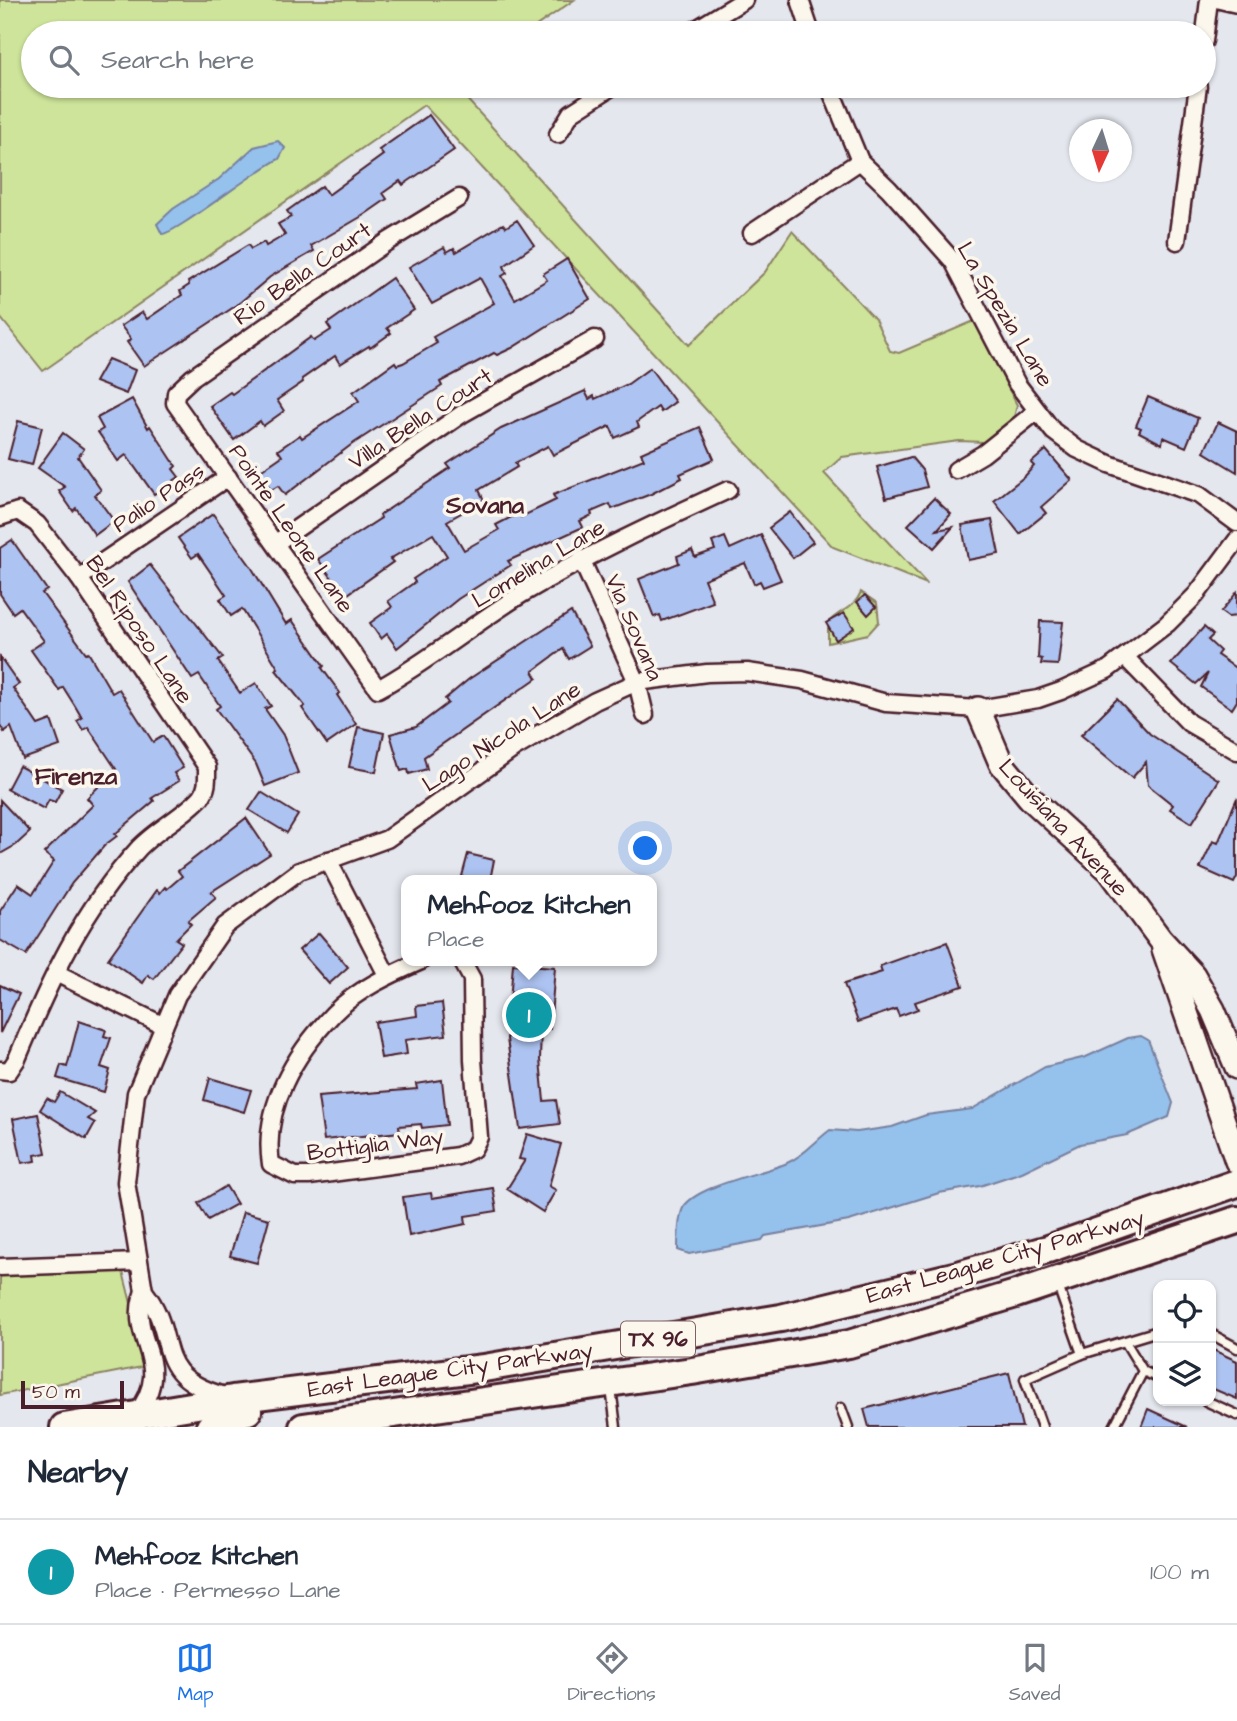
<!DOCTYPE html>
<html lang="en">
<head>
<meta charset="utf-8">
<style>
	:root { --surface:#fff; --page:#f2f2f3; --text:#1f2937; --muted:#747a83; --line:#e0e1e3; --accent:#1a73e8 }
	body { margin:0; font-family:"Architects Daughter",sans-serif; background:var(--page); color:var(--text) }
	.controls { position:absolute; right:21px; bottom:21px; display:grid; overflow:hidden; border-radius:14px; box-shadow:0 2px 5px #0004 }
	.controls button { width:63px; height:63px; display:grid; place-items:center; padding:0; border:0; border-bottom:2px solid var(--line); background:var(--surface); color:var(--text); font:35px sans-serif }
	.compass { position:absolute; left:1069px; top:119px; width:63px; height:63px; border-radius:50%; background:var(--surface); box-shadow:0 2px 5px #0004; rotate:184deg }
	.scale { position:absolute; left:21px; bottom:18px; width:103px; box-sizing:border-box; padding-left:7px; border:4px solid #4a1f2b; border-top:0; font-size:19px; line-height:24px; white-space:nowrap; color:#4a1f2b; -webkit-text-stroke:5px #fbf7ec; paint-order:stroke }
	.you { position:absolute; left:646px; top:849px; width:24px; height:24px; margin:-18px; border:5px solid #fff; border-radius:50%; background:#1a73e8; box-shadow:0 0 0 10px #1a73e833 }
	.badge { display:grid; place-items:center; width:46px; height:46px; border-radius:50%; background:var(--accent); color:#fff; font-size:23px; font-weight:700 }
	.pin { position:absolute; translate:-50% -50%; border:4px solid #fff; box-shadow:0 2px 7px #0006 }
	.popup { position:absolute; left:401px; top:875px; width:256px; height:91px; box-sizing:border-box; display:grid; place-content:center; border-radius:14px; background:var(--surface); filter:drop-shadow(0 2px 5px #0005); font-size:23px; white-space:nowrap; color:var(--muted) }
	.popup b { font-size:26px; color:var(--text) }
	.popup::after { content:''; position:absolute; left:50%; top:100%; margin-left:-14px; border:14px solid transparent; border-top-color:var(--surface) }
	.list { margin:0; padding:0; list-style:none }
	h2 { display:flex; justify-content:space-between; align-items:center; height:91px; margin:0; padding:0 28px; font-size:30px }
	h2 small { font-size:23px; font-weight:400; color:var(--muted) }
	.list li { display:grid; grid-template-columns:46px 1fr auto; gap:21px; align-items:center; box-sizing:border-box; height:105px; padding:0 28px; border-top:2px solid var(--line) }
	.list b { display:block; font-size:26px; white-space:nowrap }
	.list p { margin:0; font-size:23px; white-space:nowrap; color:var(--muted) }
	.list em { font-size:23px; font-style:normal; color:var(--muted) }
	.icon { flex:none; width:38px; height:38px; fill:none; stroke:currentColor; stroke-width:2; stroke-linecap:round; stroke-linejoin:round }
	.map { position:relative; flex:none; width:1237px; height:1427px; overflow:hidden }
	.search { position:absolute; background:var(--surface); box-shadow:0 2px 5px #0004; left:21px; right:21px; top:21px; height:77px; display:flex; align-items:center; gap:18px; box-sizing:border-box; padding:0 24px; border-radius:38px; color:var(--muted); font-size:26px }
	.sheet { height:196px; background:var(--surface) }
	nav { display:flex; justify-content:space-around; align-items:center; box-sizing:border-box; height:98px; border-top:2px solid var(--line); background:var(--surface); font-size:19px; color:var(--muted) }
	nav a { display:grid; justify-items:center; gap:4px }
	nav .on { color:var(--accent) }
	.map>svg:first-child { display:block }
	.green { fill:#cde49a; stroke:#8c8262; stroke-width:2 }
	.water { fill:#95c1ed; stroke:#77809f; stroke-width:2 }
	.building { fill:#adc3f1; stroke:#4a1f2b; stroke-width:2 }
	.lines { fill:none; stroke-linecap:round; stroke-linejoin:round }
	.lane-casing { stroke:#4a1f2b; stroke-width:13 }
	.street-casing { stroke:#4a1f2b; stroke-width:21 }
	.secondary-casing { stroke:#4a1f2b; stroke-width:28 }
	.primary-casing { stroke:#4a1f2b; stroke-width:32 }
	.lane { stroke:#fbf7ec; stroke-width:8 }
	.street { stroke:#fbf7ec; stroke-width:16 }
	.secondary { stroke:#fbf7ec; stroke-width:23 }
	.primary { stroke:#fbf7ec; stroke-width:26 }
	.labels { text-anchor:middle; stroke-width:7; stroke-linejoin:round; paint-order:stroke }
	.shield { fill:#fbf7ec; stroke:#7f6065; stroke-width:2 }
	.shield-label { font-size:21px; font-weight:bold; fill:#4a1f2b }
	.street-label { font-size:23px; fill:#4a1f2b; stroke:#fbf7ec }
	.neighbourhood-label { font-size:24px; font-weight:bold; fill:#4a1f2b; stroke:#fbf7ec }
</style>
</head>
<body>
<div class="map">
<svg width="1237" height="1427" viewBox="0 0 1237 1427">
	<rect width="100%" height="100%" fill="#e4e7ee"/>
	<filter id="ink" filterUnits="userSpaceOnUse"><feTurbulence type="fractalNoise" baseFrequency=".0143" numOctaves="2"/><feDisplacementMap in="SourceGraphic" scale="14" xChannelSelector="R" yChannelSelector="G"/><feConvolveMatrix kernelMatrix="1 2 1 2 8 2 1 2 1" color-interpolation-filters="sRGB"/></filter>
	<g filter="url(#ink)">
		<!-- green -->
		<g class="green">
			<polygon points="0,0 574,0 526,33 33,33 33,86 455,86 689,345 765,272 792,231 875,319 890,351 899,353 974,321 1017,405 1014,417 984,442 959,441 842,457 824,473 927,584 833,547 424,105 43,371 0,317"/>
			<path d="M861,592L877,603L879,622L868,634L828,643V623C839,610 854,609 861,592Z"/>
			<polygon points="119,1256 147,1366 0,1395 0,1263"/>
		</g>
		<!-- water -->
		<g class="water">
			<path d="M278,141L285,148L279,159C257,169 175,234 162,234L157,224L173,209L219,179L254,147Z"/>
			<path d="M1141,1036L1148,1040L1173,1103L1169,1117L1127,1135L1080,1144L1022,1172L980,1186L939,1193L849,1221L765,1236L762,1240L689,1254L678,1250C678,1239 678,1218 683,1208C696,1185 763,1174 787,1163C805,1155 815,1141 830,1130L857,1132L892,1127L926,1115L972,1109L1045,1067L1086,1057L1128,1038Z"/>
		</g>
		<!-- building -->
		<g class="building">
			<polygon points="429,115 454,150 403,185 400,181 383,193 387,199 364,215 311,246 314,251 270,277 237,305 144,366 127,342 131,339 121,326 142,312 147,319 182,295 180,291 189,285 188,282 248,245 251,249 264,242 266,246 285,235 278,224 291,217 287,211 322,186 328,195 383,155 379,150"/>
			<polygon points="517,220 534,245 504,266 507,273 502,276 515,299 547,280 543,274 567,259 590,299 512,348 497,355 494,353 440,382 442,386 351,445 285,495 278,486 271,490 259,472 282,456 278,450 300,435 302,438 359,401 353,392 395,362 397,365 403,363 437,343 433,337 494,303 480,278 432,304 409,267 444,247 447,252 454,248 456,252 503,224 506,227"/>
			<polygon points="392,278 414,310 387,328 391,333 370,348 369,346 340,364 335,356 302,379 303,382 277,400 284,411 263,426 260,421 234,440 210,406 230,392 232,394 311,337 314,341 331,330 327,324"/>
			<polygon points="108,359 135,370 126,394 95,382"/>
			<polygon points="650,368 675,402 661,412 658,407 637,422 639,427 615,438 610,426 553,455 548,446 515,463 517,467 479,490 484,500 447,521 464,550 499,530 496,525 519,513 521,517 556,500 553,495 644,459 641,453 700,427 714,459 680,474 682,478 651,494 612,509 610,504 591,512 592,515 580,521 583,527 508,561 511,565 458,599 397,648 387,634 381,639 370,623 392,607 388,601 415,582 413,579 447,556 433,534 390,559 393,562 345,596 318,559 381,518 380,515 450,468 447,464 501,429 585,391 589,399 594,396 595,399 628,384"/>
			<polygon points="1148,397 1198,418 1186,447 1163,437 1162,444 1139,432 1141,428 1136,426"/>
			<polygon points="132,399 148,428 150,426 176,466 173,469 179,477 154,494 126,455 118,461 98,432 103,429 97,418"/>
			<polygon points="18,421 42,427 32,465 8,459"/>
			<polygon points="1218,422 1237,431 1237,472 1204,452"/>
			<polygon points="63,433 84,449 78,457 101,490 95,495 114,521 95,535 76,508 73,511 59,491 65,487 38,468"/>
			<polygon points="1046,450 1072,480 1041,507 1046,513 1020,534 994,501 1025,476 1034,466 1031,463"/>
			<polygon points="911,457 922,470 927,487 886,498 877,467"/>
			<polygon points="934,498 951,514 937,530 953,527 934,548 908,525"/>
			<polygon points="790,512 813,542 793,558 769,528"/>
			<polygon points="213,514 250,565 286,624 292,620 324,666 322,668 340,693 337,695 356,724 327,744 302,708 305,706 276,670 278,668 242,609 231,616 220,599 226,595 198,554 192,558 178,538"/>
			<polygon points="992,520 999,554 968,560 962,525"/>
			<polygon points="761,535 781,580 763,587 760,581 754,584 745,563 704,579 713,602 662,621 660,615 654,617 639,579 679,563 677,556 692,550 695,557 715,550 712,542 725,537 730,549"/>
			<polygon points="12,540 47,590 42,593 86,653 88,652 112,693 119,689 153,742 163,736 183,768 174,773 179,781 152,798 154,801 115,834 117,836 105,845 72,883 26,955 0,940 0,911 18,884 33,894 54,861 44,853 93,805 87,798 116,769 88,727 83,730 77,721 82,718 75,706 63,687 59,690 31,650 44,641 20,608 13,613 0,594 0,548"/>
			<polygon points="150,565 223,658 218,661 240,693 256,683 271,706 265,709 283,735 298,773 265,786 256,764 216,709 220,706 199,675 192,679 128,582"/>
			<polygon points="1237,592 1237,616 1228,617 1221,612"/>
			<polygon points="865,595 876,607 868,615 857,602"/>
			<polygon points="571,612 590,646 569,659 563,649 533,671 537,678 424,757 427,769 409,774 408,769 401,771 390,734 416,727 448,703 445,699 469,679"/>
			<polygon points="844,613 854,628 836,640 826,623"/>
			<polygon points="1040,621 1063,622 1058,665 1041,664 1042,659 1038,658"/>
			<polygon points="1204,627 1213,635 1208,640 1220,651 1217,655 1237,669 1237,701 1232,709 1201,687 1208,673 1196,684 1171,664"/>
			<polygon points="0,657 19,684 13,688 38,725 51,720 60,746 23,759 11,727 4,732 0,725"/>
			<polygon points="1117,699 1150,734 1219,780 1192,823 1170,809 1173,805 1148,785 1146,762 1132,778 1081,735"/>
			<polygon points="358,727 384,733 376,772 349,767"/>
			<polygon points="19,766 62,789 55,802 49,800 44,809 7,789"/>
			<polygon points="261,792 298,815 287,833 249,810"/>
			<polygon points="1237,798 1237,877 1234,883 1200,868 1213,841 1218,843"/>
			<polygon points="0,800 30,832 16,845 0,854"/>
			<polygon points="246,818 270,854 211,892 216,897 188,921 191,924 176,939 182,943 154,979 148,975 143,983 108,959 157,890 160,893 165,887 167,889 182,876 178,871"/>
			<polygon points="468,854 494,860 490,880 461,880"/>
			<polygon points="319,933 348,967 329,984 299,950"/>
			<polygon points="947,942 963,986 915,1002 918,1009 899,1016 896,1009 858,1022 844,984 882,972 880,966"/>
			<polygon points="513,964 555,967 550,1029 541,1029 540,1060 544,1101 556,1100 560,1124 520,1129 507,1039"/>
			<polygon points="0,985 19,994 0,1033"/>
			<polygon points="442,1003 446,1035 405,1040 407,1054 381,1058 375,1022 417,1016 416,1006"/>
			<polygon points="79,1021 106,1030 104,1036 111,1038 101,1067 110,1070 104,1092 57,1078 61,1065 67,1067"/>
			<polygon points="210,1078 251,1090 244,1112 204,1100"/>
			<polygon points="442,1080 447,1125 422,1128 421,1124 399,1126 400,1132 324,1140 318,1097 417,1089 416,1084"/>
			<polygon points="60,1092 95,1113 88,1119 95,1123 86,1139 40,1110 47,1098 54,1102"/>
			<polygon points="38,1114 46,1153 35,1155 36,1161 22,1163 13,1119"/>
			<polygon points="527,1134 561,1144 549,1186 556,1190 543,1212 507,1189 525,1160 519,1159"/>
			<polygon points="226,1186 237,1204 208,1220 198,1203"/>
			<polygon points="493,1188 497,1211 465,1216 466,1224 409,1236 403,1197 431,1193 432,1198"/>
			<polygon points="243,1212 269,1219 257,1263 230,1256"/>
			<polygon points="1211,1349 1237,1361 1237,1399 1211,1388"/>
			<polygon points="1009,1373 1022,1427 869,1427 864,1409"/>
			<polygon points="1148,1409 1187,1427 1141,1427"/>
		</g>
		<g class="lines">
			<defs>
				<g id="lane">
					<polyline points="1057,1283 1082,1354"/>
					<polyline points="1211,1334 1237,1348"/>
					<polyline points="1143,1371 1158,1378"/>
					<polyline points="611,1388 616,1427"/>
					<polyline points="1206,1401 1237,1415"/>
					<polyline points="841,1408 848,1427"/>
					<polyline points="1042,1427 1025,1379 1082,1354 1158,1331"/>
					<polyline points="1114,1427 1143,1371 1126,1343"/>
				</g>
				<g id="street">
					<polyline points="800,0 811,33"/>
					<polyline points="1220,0 1237,4"/>
					<polyline points="690,33 744,0"/>
					<polyline points="1204,41 1209,0"/>
					<polyline points="829,86 860,161 889,189 953,261 1017,384 1053,431 1077,449 1109,464 1199,495 1237,523"/>
					<polyline points="558,134 571,113 613,86"/>
					<path d="M459,198L387,242L193,377L176,393L175,403L378,689C429,661 473,624 522,594C589,554 658,522 728,490"/>
					<polyline points="752,233 860,161"/>
					<polyline points="1177,241 1198,86"/>
					<polyline points="956,470 983,454 1037,411"/>
					<path d="M0,517L18,511L37,524L79,578L207,767C207,778 208,789 201,797C184,816 157,829 139,848C80,913 50,980 17,1059L9,1071L0,1070"/>
					<polyline points="276,543 462,414 595,339"/>
					<polyline points="581,559 637,682 645,715"/>
					<polyline points="79,578 228,477"/>
					<polyline points="1125,657 1189,723 1237,751"/>
					<polyline points="328,860 387,975"/>
					<path d="M421,961C391,974 356,990 333,1014C295,1054 262,1108 271,1164L295,1176H309L458,1156L473,1149L479,1137L473,1060L472,979L462,961"/>
					<polyline points="56,973 164,1026"/>
					<polyline points="0,1267 138,1262"/>
					<path d="M224,1396C148,1374 181,1338 144,1291L126,1182L136,1093L177,995L225,926L299,871L387,839L515,748L595,701L637,682L707,673L747,672L802,680L886,703L978,709L1038,699L1061,691L1107,670L1167,624L1196,595L1237,540"/>
					<path d="M135,1416C178,1361 125,1341 144,1291"/>
				</g>
				<g id="secondary">
					<polyline points="978,709 1001,763 1030,798 1110,871 1160,939 1193,975 1213,1010 1237,1067"/>
					<polyline points="1164,949 1237,1161"/>
				</g>
				<g id="primary">
					<polyline points="64,1427 233,1399 484,1368 781,1318 958,1275 1048,1249 1237,1183"/>
					<polyline points="210,1427 219,1418 248,1411"/>
					<polyline points="303,1427 692,1371 849,1344 1016,1294 1237,1220"/>
				</g>
			</defs>
			<!-- lane casing -->
			<use href="#lane" class="lane-casing"/>
			<!-- street casing -->
			<use href="#street" class="street-casing"/>
			<!-- secondary casing -->
			<use href="#secondary" class="secondary-casing"/>
			<!-- primary casing -->
			<use href="#primary" class="primary-casing"/>
			<!-- lane -->
			<use href="#lane" class="lane"/>
			<!-- street -->
			<use href="#street" class="street"/>
			<!-- secondary -->
			<use href="#secondary" class="secondary"/>
			<!-- primary -->
			<use href="#primary" class="primary"/>
		</g>
	</g>
	<g class="labels">
		<!-- shield labels -->
		<rect class="shield" x="621" y="1321.5" width="74" height="35" rx="5"/>
		<g class="shield-label">
			<text x="658" y="1346">TX 96</text>
		</g>
		<!-- street labels -->
		<g class="street-label">
			<text transform="translate(302 273) rotate(-35)" y="8">Rio Bella Court</text>
			<text transform="translate(1006 314) rotate(59)" y="8">La Spezia Lane</text>
			<text transform="translate(420 418) rotate(-33)" y="8">Villa Bella Court</text>
			<text transform="translate(158 497) rotate(-34)" y="8">Palio Pass</text>
			<text transform="translate(292 528) rotate(55)" y="8">Pointe Leone Lane</text>
			<text transform="translate(538 563) rotate(-31)" y="8">Lomelina Lane</text>
			<text transform="translate(635 627) rotate(67)" y="8">Via Sovana</text>
			<text transform="translate(140 629) rotate(56)" y="8">Bel Riposo Lane</text>
			<text transform="translate(501 736) rotate(-33)" y="8">Lago Nicola Lane</text>
			<text transform="translate(1064 827) rotate(47)" y="8">Louisiana Avenue</text>
			<text transform="translate(375 1144) rotate(-7)" y="8">Bottiglia Way</text>
			<text transform="translate(1005 1256) rotate(-16)" y="8">East League City Parkway</text>
			<text transform="translate(450 1369) rotate(-8)" y="8">East League City Parkway</text>
		</g>
		<!-- neighbourhood labels -->
		<g class="neighbourhood-label">
			<text x="485" y="513">Sovana</text>
			<text x="76" y="784">Firenza</text>
		</g>
	</g>
</svg>
<div class="controls">
<button><svg class="icon" aria-label="locate" viewBox="0 0 24 24"><circle cx="12" cy="12" r="6"/><path d="M12 2v4M12 18v4M2 12h4M18 12h4"/></svg></button>
<button><svg class="icon" aria-label="layers" viewBox="0 0 24 24"><path d="M12 4l9 5-9 5-9-5zM3 14l9 5 9-5"/></svg></button>
</div>
<svg class="compass" viewBox="-18 -18 36 36"><path d="M0-13l5 13h-10z" fill="#e53935"/><path d="M0 13l5-13h-10z" fill="#747a83"/></svg>
<div class="scale">50 m</div>
<div class="you"></div>
<div class="pin badge" style="left:529px;top:1015px;background:#0f9aa8">1</div>
<div class="popup"><b>Mehfooz Kitchen</b>Place</div>
<div class="search"><svg class="icon" aria-label="search" viewBox="0 0 24 24"><circle cx="10" cy="10" r="6"/><path d="M15 15l6 6"/></svg>Search here</div>
</div>
<section class="sheet">
<h2>Nearby<small></small></h2>
<ul class="list">
<li><span class="badge" style="background:#0f9aa8">1</span><div><b>Mehfooz Kitchen</b><p>Place · Permesso Lane</p></div><em>100 m</em></li>
</ul>
</section>
<nav>
<a class="on"><svg class="icon" aria-label="map" viewBox="0 0 24 24"><path d="M3 6l6-2 6 2 6-2v14l-6 2-6-2-6 2zM9 4v14M15 6v14"/></svg>Map</a>
<a><svg class="icon" aria-label="directions" viewBox="0 0 24 24"><path d="M12 3l9 9-9 9-9-9zM9 14v-3h6M13 9l2 2-2 2"/></svg>Directions</a>
<a><svg class="icon" aria-label="saved" viewBox="0 0 24 24"><path d="M7 4h10v16l-5-4-5 4z"/></svg>Saved</a>
</nav>
</body>
</html>
